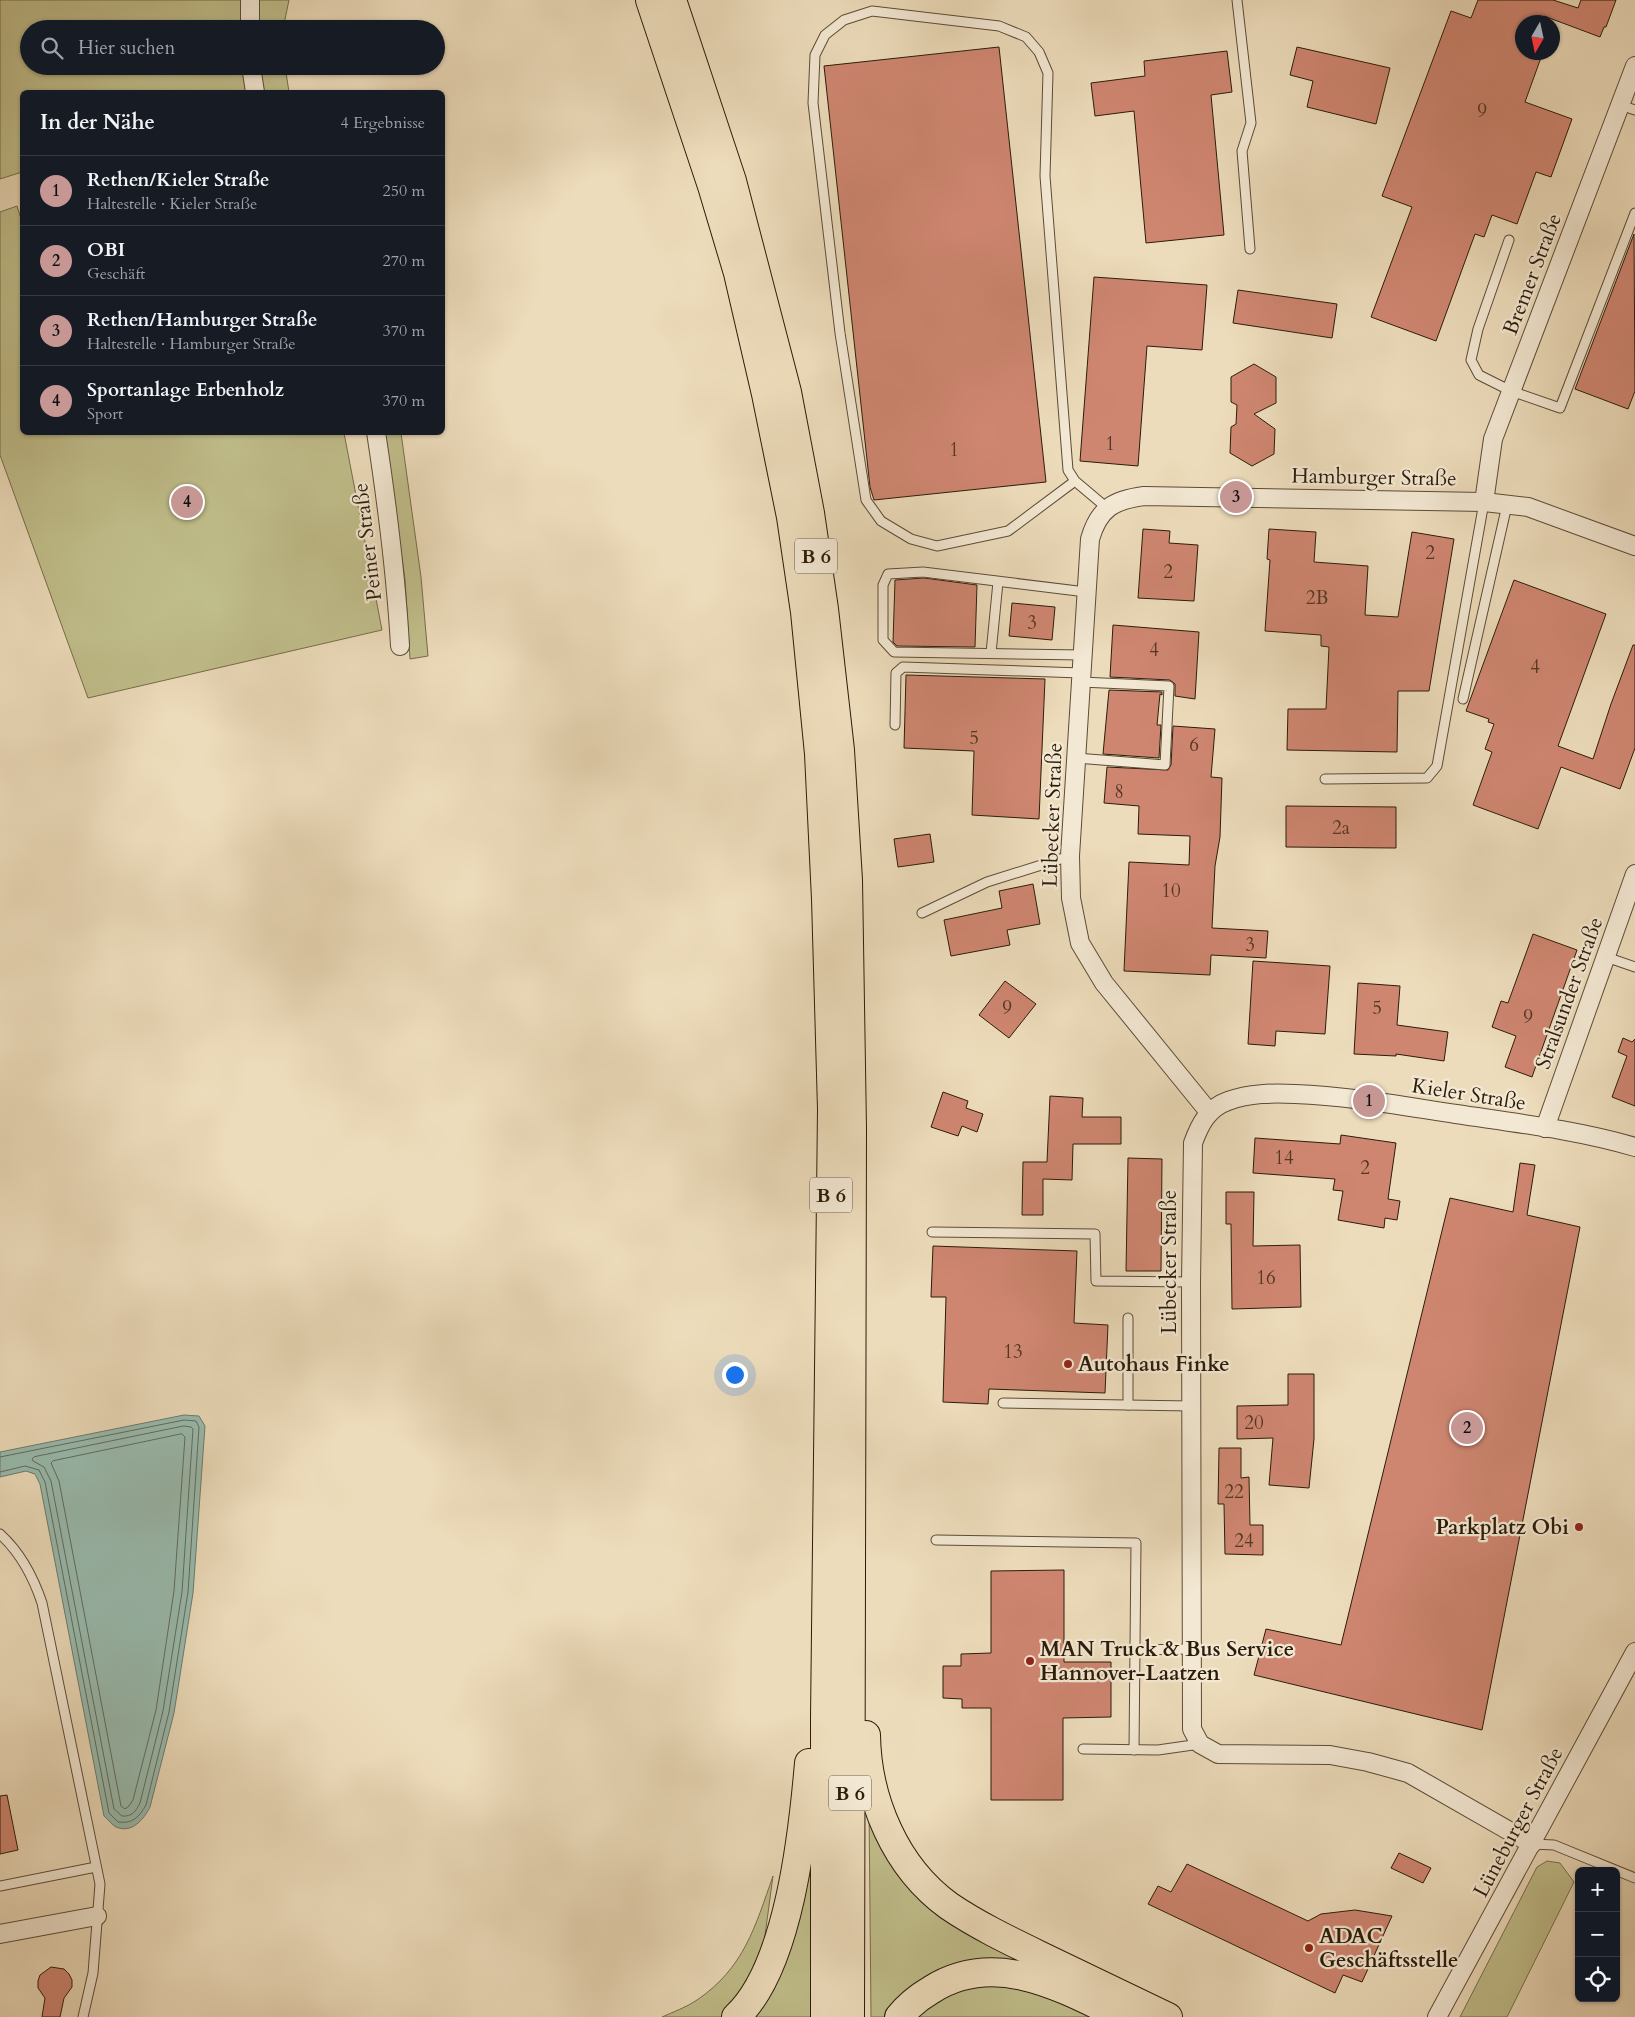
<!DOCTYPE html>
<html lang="de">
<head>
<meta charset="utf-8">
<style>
	:root { --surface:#171b24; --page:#242831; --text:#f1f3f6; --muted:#9ea1a6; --line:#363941; --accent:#c59692 }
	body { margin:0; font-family:Cardo,serif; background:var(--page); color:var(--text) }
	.controls { position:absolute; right:15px; bottom:15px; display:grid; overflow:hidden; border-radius:8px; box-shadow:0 1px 4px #0004 }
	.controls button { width:45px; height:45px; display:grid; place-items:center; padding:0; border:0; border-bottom:1px solid var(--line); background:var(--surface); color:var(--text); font:25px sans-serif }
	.compass { position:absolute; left:1515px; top:15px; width:45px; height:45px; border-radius:50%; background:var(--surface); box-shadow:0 1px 4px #0004; rotate:189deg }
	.you { position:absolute; left:734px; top:1374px; width:18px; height:18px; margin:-12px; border:4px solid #fff; border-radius:50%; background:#1a73e8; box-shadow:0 0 0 8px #1a73e833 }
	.badge { display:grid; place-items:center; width:32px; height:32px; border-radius:50%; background:var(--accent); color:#111; font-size:16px; font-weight:700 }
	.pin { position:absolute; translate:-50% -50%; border:2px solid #fff; box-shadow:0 1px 5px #0006 }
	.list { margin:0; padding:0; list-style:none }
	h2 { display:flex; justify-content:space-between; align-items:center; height:65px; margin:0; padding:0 20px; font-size:21px }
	h2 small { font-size:16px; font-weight:400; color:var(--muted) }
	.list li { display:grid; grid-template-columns:32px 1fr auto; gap:15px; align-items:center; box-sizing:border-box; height:70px; padding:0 20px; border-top:1px solid var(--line) }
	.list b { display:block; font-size:19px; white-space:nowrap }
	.list p { margin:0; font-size:16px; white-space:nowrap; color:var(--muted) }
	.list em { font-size:16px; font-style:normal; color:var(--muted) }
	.icon { flex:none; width:28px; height:28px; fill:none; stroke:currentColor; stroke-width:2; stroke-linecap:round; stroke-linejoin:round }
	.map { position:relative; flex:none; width:1635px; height:2017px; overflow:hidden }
	.search { position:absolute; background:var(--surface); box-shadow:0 1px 4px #0004; left:20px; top:20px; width:425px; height:55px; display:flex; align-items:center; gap:12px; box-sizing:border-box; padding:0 18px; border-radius:28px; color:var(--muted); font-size:19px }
	.panel { position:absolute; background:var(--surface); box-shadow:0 1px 4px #0004; left:20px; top:90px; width:425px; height:345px; border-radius:8px }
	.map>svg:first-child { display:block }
	.green { fill:#c0be8b; stroke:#766d4a }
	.water { fill:#99bcb0; stroke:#6d7c6e }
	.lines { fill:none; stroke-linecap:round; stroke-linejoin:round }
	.shore { stroke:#626c5d; stroke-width:1 }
	.building { fill:#cf8671; stroke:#2b1c0a }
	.service-casing { stroke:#5c4c36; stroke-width:11 }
	.minor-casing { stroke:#5c4c36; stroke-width:20 }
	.trunk-casing { stroke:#2b1c0a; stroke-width:30 }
	.service { stroke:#f3e8d3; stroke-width:9 }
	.minor { stroke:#f3e8d3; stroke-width:18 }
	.trunk { stroke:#eddcbb; stroke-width:28 }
	.poi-dot { fill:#8f2418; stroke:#f3e8d3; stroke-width:2 }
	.labels { text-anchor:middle; stroke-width:4.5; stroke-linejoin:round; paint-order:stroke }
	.number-label { font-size:19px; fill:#543624 }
	.shield { fill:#f3e8d3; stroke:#675946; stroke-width:1 }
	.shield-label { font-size:20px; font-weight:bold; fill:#2b1c0a }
	.street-label { font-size:21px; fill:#2b1c0a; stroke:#f3e8d3 }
	.poi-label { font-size:21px; font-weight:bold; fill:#2b1c0a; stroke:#f3e8d3; text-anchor:start }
</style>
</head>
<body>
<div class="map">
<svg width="1635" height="2017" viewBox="0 0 1635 2017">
	<rect width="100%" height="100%" fill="#eddcbb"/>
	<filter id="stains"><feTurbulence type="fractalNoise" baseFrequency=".004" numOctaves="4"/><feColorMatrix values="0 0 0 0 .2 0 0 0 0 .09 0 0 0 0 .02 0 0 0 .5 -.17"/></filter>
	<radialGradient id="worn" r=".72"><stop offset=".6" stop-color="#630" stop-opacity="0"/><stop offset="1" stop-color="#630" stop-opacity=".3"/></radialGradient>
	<!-- green -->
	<g class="green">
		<polygon points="0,0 289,0 283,29 29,29 29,66 285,66 289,92 265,92 263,89 246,92 22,92 22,172 0,179"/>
		<polygon points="17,206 22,222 22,432 344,433 382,630 88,698 0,455 0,212"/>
		<polygon points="384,433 401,433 421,577 428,656 410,659 405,579"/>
		<polygon points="869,1806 901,1870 1074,1981 1005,1964 891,2017 871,2017"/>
		<polygon points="1547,1861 1560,1863 1574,1882 1507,2017 1460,2017 1537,1867"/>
		<polygon points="811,1864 813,2017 749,2017 799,1902"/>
		<path d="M773,1876L763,1950L751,1984L723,2017H662C673,2012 687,2007 697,2000C744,1968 755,1927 773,1876Z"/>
		<polygon points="974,1981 1036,1987 1092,2017 909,2017"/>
	</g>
	<!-- water -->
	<path class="water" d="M184,1415L199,1416L205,1426L193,1593L174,1713L150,1807C144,1819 132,1834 116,1827C112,1825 108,1819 104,1816L40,1484L35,1474L26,1471L0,1477V1452Z"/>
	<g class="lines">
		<!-- shore -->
		<g class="shore">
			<path d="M184,1426L191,1427L193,1429L182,1592L163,1711L140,1803C136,1811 132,1817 122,1816L114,1809L51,1481L44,1467L33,1461L32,1459L34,1457Z"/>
			<polygon points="182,1434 185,1437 174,1591 156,1710 133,1800 129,1806 125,1809 121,1806 59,1481 51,1463 53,1461"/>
			<path d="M0,1457L184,1420L196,1421L199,1427L188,1592L169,1712L146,1805C139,1817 133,1824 118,1822L109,1813L45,1482L39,1470L25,1466L0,1472"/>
		</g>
	</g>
	<!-- building -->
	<g class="building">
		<polygon points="1478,0 1553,0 1578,8 1581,0 1616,0 1606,27 1604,27 1600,37 1544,16 1542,22 1522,22 1522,52 1543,52 1525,102 1572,119 1551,177 1536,172 1517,224 1492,215 1484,237 1475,234 1436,341 1371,317 1412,207 1382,196 1451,11 1471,18"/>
		<polygon points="999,47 1046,482 874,500 870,487 824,66"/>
		<polygon points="1297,47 1390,68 1376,124 1307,107 1313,81 1290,75"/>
		<polygon points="1227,51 1232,92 1211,95 1224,235 1146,243 1134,111 1095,116 1091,83 1145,76 1144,61"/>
		<polygon points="1634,234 1635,391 1628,409 1575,389"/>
		<polygon points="1094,277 1207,285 1202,350 1147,346 1138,466 1080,461"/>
		<polygon points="1238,290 1337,304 1332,338 1233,323"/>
		<polygon points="1254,364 1276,377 1276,403 1254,414 1275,429 1274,454 1252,466 1230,453 1231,427 1236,424 1237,405 1231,402 1231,377"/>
		<polygon points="1143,529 1170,531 1169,543 1198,545 1194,601 1138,598"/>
		<polygon points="1269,529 1316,532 1314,562 1368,566 1365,615 1398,617 1412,532 1454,539 1429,691 1398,691 1397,752 1287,750 1288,709 1326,709 1329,647 1321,646 1321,635 1265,631 1270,560 1267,559"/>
		<polygon points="924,578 977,585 975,647 897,646 893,642 895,580"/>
		<polygon points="1514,580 1606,614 1558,746 1593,759 1611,704 1633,645 1635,645 1635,748 1620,789 1561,767 1538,829 1473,805 1492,752 1485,749 1494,724 1488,722 1489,719 1466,711"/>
		<polygon points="1012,603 1055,607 1052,640 1009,636"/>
		<polygon points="1113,625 1199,632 1195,699 1175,696 1175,684 1170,680 1110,677"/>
		<polygon points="906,675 1045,679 1039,819 972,815 974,751 904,748"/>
		<polygon points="1109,690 1162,692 1162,695 1160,694 1157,725 1161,725 1159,758 1103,754"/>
		<polygon points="1173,726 1215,729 1211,777 1222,778 1220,837 1215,866 1212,928 1268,931 1266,958 1211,955 1210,975 1124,971 1129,862 1189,865 1190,836 1138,834 1139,806 1104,803 1107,767 1168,770 1171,765"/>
		<polygon points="1286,806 1396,807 1396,848 1286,847"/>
		<polygon points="930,834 934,862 898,867 894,839"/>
		<polygon points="1033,884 1040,924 1007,930 1010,945 951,956 944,920 1002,908 999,891"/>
		<polygon points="1533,934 1577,950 1532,1077 1505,1067 1516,1036 1492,1027 1501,1001 1508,1003"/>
		<polygon points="1253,961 1330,966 1325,1034 1276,1031 1275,1046 1248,1044"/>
		<polygon points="1005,981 1036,1004 1009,1038 979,1015"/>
		<polygon points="1358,983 1400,986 1397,1025 1448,1032 1444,1061 1396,1054 1396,1056 1354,1054"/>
		<polygon points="1623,1038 1632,1042 1635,1039 1635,1106 1612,1097 1627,1056 1618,1052"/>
		<polygon points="943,1092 968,1101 966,1108 983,1114 977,1132 962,1126 958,1136 931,1127"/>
		<polygon points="1050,1096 1083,1098 1082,1117 1121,1117 1121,1144 1073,1144 1072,1180 1043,1179 1043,1215 1022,1215 1023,1162 1047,1162"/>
		<polygon points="1341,1135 1396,1143 1388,1199 1400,1201 1397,1220 1385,1218 1384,1228 1338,1220 1343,1191 1333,1190 1335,1179 1253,1173 1255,1138 1340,1144"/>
		<polygon points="1128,1158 1162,1159 1161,1271 1126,1271"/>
		<polygon points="1520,1163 1535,1165 1527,1215 1580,1227 1482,1730 1254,1675 1266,1629 1341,1645 1450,1198 1513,1212"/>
		<polygon points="1226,1192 1254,1192 1253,1246 1300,1245 1301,1307 1232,1309 1231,1224 1226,1224"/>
		<polygon points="933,1246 1077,1251 1074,1323 1108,1325 1105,1393 989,1389 988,1404 943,1402 946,1297 931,1297"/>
		<polygon points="1288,1374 1314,1374 1314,1439 1309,1488 1269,1485 1273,1438 1237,1439 1237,1406 1288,1405"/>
		<polygon points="1219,1448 1241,1448 1241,1478 1249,1477 1250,1525 1263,1525 1263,1555 1225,1554 1224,1504 1218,1504"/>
		<polygon points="1064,1570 1064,1662 1111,1662 1111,1717 1063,1718 1063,1800 991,1800 991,1708 962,1708 962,1699 943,1698 943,1666 961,1666 961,1654 991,1653 991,1571"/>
		<polygon points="7,1795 18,1850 0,1854 0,1796"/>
		<polygon points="1399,1853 1431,1868 1423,1883 1391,1868"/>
		<polygon points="1187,1864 1308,1921 1321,1914 1355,1910 1392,1916 1362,1982 1343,1975 1335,1993 1148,1904 1158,1886 1171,1892"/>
		<polygon points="51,1967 64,1969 69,1974 72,1980 72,1987 64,1998 60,2017 42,2017 45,1998 38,1988 38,1981 40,1975"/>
	</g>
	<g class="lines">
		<defs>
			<g id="service">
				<polyline points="1237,0 1251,123 1242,151 1250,249"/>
				<polyline points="1620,105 1635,110"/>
				<polyline points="1509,240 1478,329 1471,360 1479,375 1511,391 1560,408 1635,213"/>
				<polyline points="1075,481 1008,531 937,546 911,539 881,521 866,500 840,333 813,103 815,55 825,35 844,20 872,11 999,26 1026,37 1039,52 1048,73 1045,176 1068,470 1075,481 1107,508"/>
				<polyline points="991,653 998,582"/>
				<polyline points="1082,655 894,652 883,640 883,585 888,574 923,572 1086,592"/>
				<polyline points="1463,699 1507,505"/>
				<polyline points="895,725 896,673 903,667 1081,673"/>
				<polyline points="1076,758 1165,765 1169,686 1081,682"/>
				<polyline points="1325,779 1427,778 1437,766 1484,502"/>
				<polyline points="922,913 987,882 1070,856"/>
				<polyline points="1606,957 1635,967"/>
				<polyline points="932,1232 1095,1234 1096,1281 1191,1282"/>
				<polyline points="1128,1318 1128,1405"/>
				<polyline points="1003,1403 1191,1406"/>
				<path d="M0,1534C21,1553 33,1576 42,1603L100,1884L93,1973L83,2017"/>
				<polyline points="936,1540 1136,1543 1134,1750"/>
				<polyline points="1135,1650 1191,1649"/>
				<polyline points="1083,1749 1158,1750 1200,1744"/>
				<polyline points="1532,1844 1554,1845 1635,1878"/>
				<polyline points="0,1886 96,1867"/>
			</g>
			<g id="minor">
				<polyline points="250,29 250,0"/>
				<polyline points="251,66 255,92"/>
				<path d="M376,432C387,504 396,574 400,646"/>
				<polyline points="1484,502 1493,439 1635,66"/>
				<path d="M1209,1112L1104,983L1080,943L1071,898L1070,856L1090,539C1099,508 1114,500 1144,496L1484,502L1528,507L1635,546"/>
				<polyline points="1545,1128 1635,874"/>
				<path d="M1532,1844L1408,1773L1368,1762L1330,1755L1218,1754L1200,1744L1192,1729L1191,1282L1193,1143C1200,1124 1208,1108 1228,1101C1250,1093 1272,1093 1295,1094C1349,1096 1403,1106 1456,1114C1516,1123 1577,1130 1635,1147"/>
				<polyline points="0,1934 97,1916"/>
				<polyline points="1437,2017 1635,1652"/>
			</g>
			<g id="trunk">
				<polyline points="650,0 712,186 738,273 766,394 791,517 805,612 819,754 826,899 832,1109 825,1718 825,2017"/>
				<polyline points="672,0 732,181 787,392 810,513 824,609 840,750 848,880 852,1129 850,2017"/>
				<path d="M866,1735C867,1799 895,1867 949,1906C977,1925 1008,1940 1039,1955C1082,1976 1125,1996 1168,2017"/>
				<path d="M736,2017C789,1968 803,1833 809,1763"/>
				<path d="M899,2017C908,2006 919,1997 931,1990C995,1949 1063,1988 1122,2017"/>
			</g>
		</defs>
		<!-- service casing -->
		<use href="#service" class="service-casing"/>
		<!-- minor casing -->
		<use href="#minor" class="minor-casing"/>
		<!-- trunk casing -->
		<use href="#trunk" class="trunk-casing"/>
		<!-- service -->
		<use href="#service" class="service"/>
		<!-- minor -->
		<use href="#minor" class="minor"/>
		<!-- trunk -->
		<use href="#trunk" class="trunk"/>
	</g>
	<!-- markers -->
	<g class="poi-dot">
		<circle cx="1068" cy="1364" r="5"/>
		<circle cx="1579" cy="1527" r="5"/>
		<circle cx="1030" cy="1661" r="5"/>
		<circle cx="1309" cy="1948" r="5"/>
	</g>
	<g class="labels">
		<!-- number labels -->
		<g class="number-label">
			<text x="1482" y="117">9</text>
			<text x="1110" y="450">1</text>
			<text x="954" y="456">1</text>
			<text x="1430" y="559">2</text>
			<text x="1168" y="578">2</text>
			<text x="1317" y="604">2B</text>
			<text x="1032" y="629">3</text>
			<text x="1154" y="656">4</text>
			<text x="1535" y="673">4</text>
			<text x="974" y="744">5</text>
			<text x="1194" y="751">6</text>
			<text x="1119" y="798">8</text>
			<text x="1341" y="834">2a</text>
			<text x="1171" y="897">10</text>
			<text x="1250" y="951">3</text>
			<text x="1007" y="1014">9</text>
			<text x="1377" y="1014">5</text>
			<text x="1528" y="1023">9</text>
			<text x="1284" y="1164">14</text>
			<text x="1365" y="1174">2</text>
			<text x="1266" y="1284">16</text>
			<text x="1013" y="1358">13</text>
			<text x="1254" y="1429">20</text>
			<text x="1234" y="1498">22</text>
			<text x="1244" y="1547">24</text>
		</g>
		<!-- shield labels -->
		<g class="shield">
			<rect x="795" y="538.5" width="42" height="35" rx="4"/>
			<rect x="810" y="1177.5" width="42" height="35" rx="4"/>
			<rect x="829" y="1775.5" width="42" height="35" rx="4"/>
		</g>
		<g class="shield-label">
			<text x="816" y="563">B 6</text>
			<text x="831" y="1202">B 6</text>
			<text x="850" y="1800">B 6</text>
		</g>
		<!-- street labels -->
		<g class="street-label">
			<text transform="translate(1532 274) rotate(-69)" y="7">Bremer Straße</text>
			<text transform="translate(1374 477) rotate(1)" y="7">Hamburger Straße</text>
			<text transform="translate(367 542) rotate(-97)" y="7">Peiner Straße</text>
			<text transform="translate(1052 815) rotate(-88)" y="7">Lübecker Straße</text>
			<text transform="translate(1569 993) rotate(-70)" y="7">Stralsunder Straße</text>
			<text transform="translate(1469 1094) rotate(9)" y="7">Kieler Straße</text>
			<text transform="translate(1169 1262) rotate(-90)" y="7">Lübecker Straße</text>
			<text transform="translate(1518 1822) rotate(-62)" y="7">Lüneburger Straße</text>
		</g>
		<!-- poi labels -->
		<g class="poi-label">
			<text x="1078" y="1371">Autohaus Finke</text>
			<text x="1569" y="1534" text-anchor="end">Parkplatz Obi</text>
			<text x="1040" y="1656">MAN Truck &amp; Bus Service<tspan x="1040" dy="24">Hannover-Laatzen</tspan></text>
			<text x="1319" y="1943">ADAC<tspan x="1319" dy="24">Geschäftsstelle</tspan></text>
		</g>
	</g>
	<rect width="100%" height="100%" filter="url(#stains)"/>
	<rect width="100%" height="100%" fill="url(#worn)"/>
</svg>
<div class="controls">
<button>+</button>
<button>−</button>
<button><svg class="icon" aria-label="locate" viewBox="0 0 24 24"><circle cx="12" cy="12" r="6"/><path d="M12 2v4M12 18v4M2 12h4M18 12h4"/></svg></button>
</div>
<svg class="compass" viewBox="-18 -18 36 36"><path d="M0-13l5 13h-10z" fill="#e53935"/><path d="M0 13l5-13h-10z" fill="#9ea1a6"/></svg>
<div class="you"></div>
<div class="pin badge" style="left:1369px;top:1101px">1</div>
<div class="pin badge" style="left:1467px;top:1428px">2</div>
<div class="pin badge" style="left:1236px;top:497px">3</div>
<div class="pin badge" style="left:187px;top:502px">4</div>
<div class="search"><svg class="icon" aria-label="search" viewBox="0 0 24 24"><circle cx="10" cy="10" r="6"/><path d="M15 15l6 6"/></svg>Hier suchen</div>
<section class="panel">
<h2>In der Nähe<small>4 Ergebnisse</small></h2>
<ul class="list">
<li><span class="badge">1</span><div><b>Rethen/Kieler Straße</b><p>Haltestelle · Kieler Straße</p></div><em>250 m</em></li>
<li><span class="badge">2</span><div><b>OBI</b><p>Geschäft</p></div><em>270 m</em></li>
<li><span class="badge">3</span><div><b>Rethen/Hamburger Straße</b><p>Haltestelle · Hamburger Straße</p></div><em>370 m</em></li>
<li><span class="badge">4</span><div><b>Sportanlage Erbenholz</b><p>Sport</p></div><em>370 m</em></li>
</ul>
</section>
</div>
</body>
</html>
